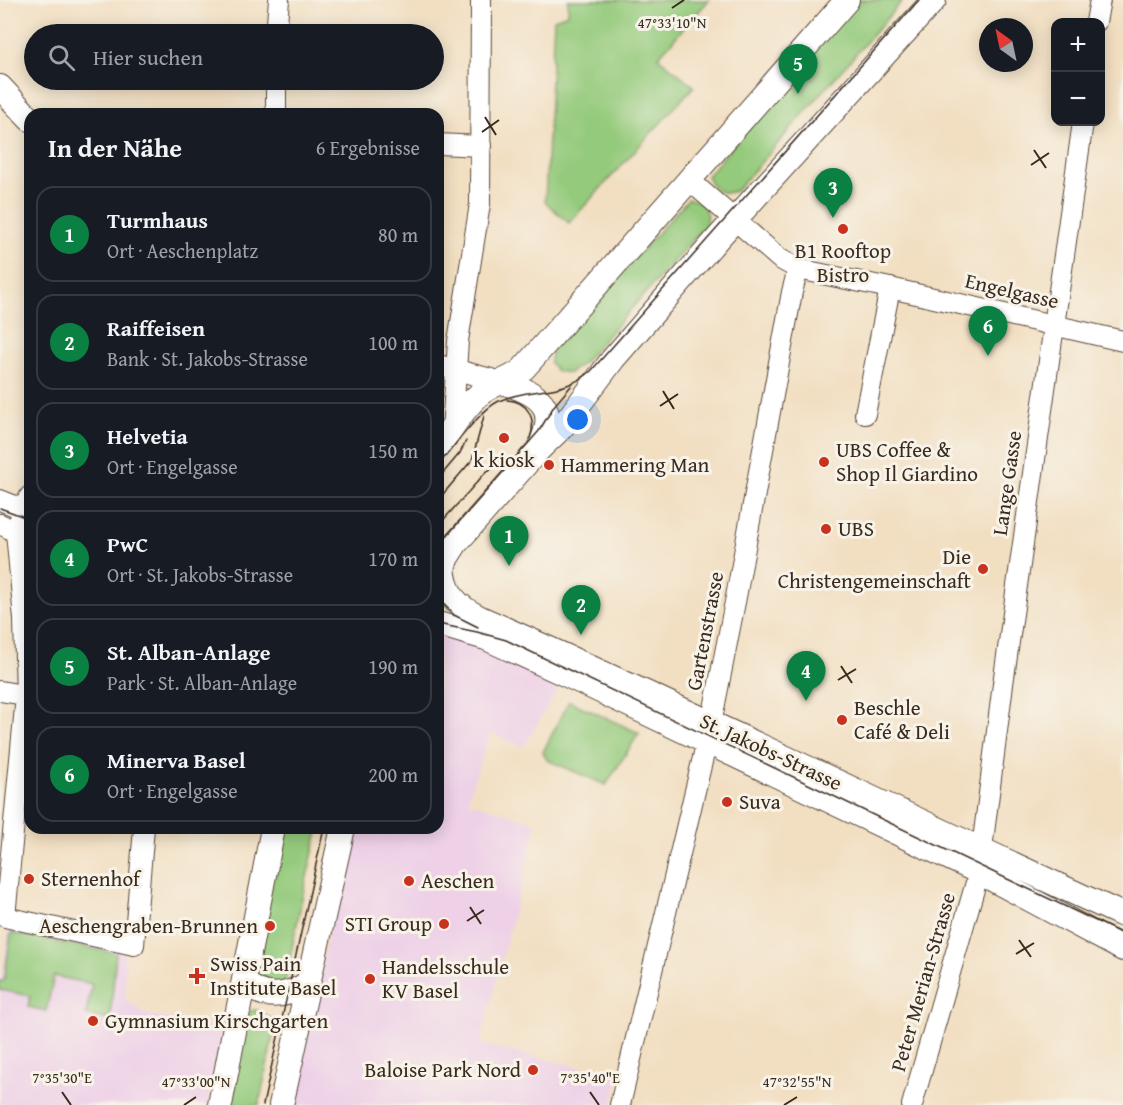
<!DOCTYPE html>
<html lang="de">
<head>
<meta charset="utf-8">
<style>
	:root { --surface:#171b24; --page:#242831; --text:#f1f3f6; --muted:#9ea1a6; --line:#363941; --accent:#0b8043 }
	body { margin:0; font-family:"Gentium Book Plus",serif; background:var(--page); color:var(--text) }
	.controls { position:absolute; right:18px; top:18px; display:grid; overflow:hidden; border-radius:12px; box-shadow:0 3px 15px #0003 }
	.controls button { width:54px; height:54px; display:grid; place-items:center; padding:0; border:0; border-bottom:2px solid var(--line); background:var(--surface); color:var(--text); font:30px sans-serif }
	.compass { position:absolute; left:979px; top:18px; width:54px; height:54px; border-radius:50%; background:var(--surface); box-shadow:0 3px 15px #0003; rotate:327deg }
	.you { position:absolute; left:578px; top:420px; width:21px; height:21px; margin:-15px; border:4px solid #fff; border-radius:50%; background:#1a73e8; box-shadow:0 0 0 9px #1a73e833 }
	.badge { display:grid; place-items:center; width:39px; height:39px; border-radius:50%; background:var(--accent); color:#fff; font-size:20px; font-weight:700 }
	.pin { position:absolute; translate:-50% -50px; filter:drop-shadow(0 2px 3px #0008) }
	.pin::after { content:''; position:absolute; top:32px; width:21px; height:18px; background:inherit; clip-path:polygon(0 0,100% 0,50% 100%) }
	.list { margin:0; padding:0; list-style:none }
	h2 { display:flex; justify-content:space-between; align-items:center; height:78px; margin:0; padding:0 24px; font-size:26px }
	h2 small { font-size:20px; font-weight:400; color:var(--muted) }
	.list li { display:grid; grid-template-columns:39px 1fr auto; gap:18px; align-items:center; box-sizing:border-box; height:96px; margin:0 12px 12px; padding:0 12px; border:2px solid var(--line); border-radius:18px }
	.list b { display:block; font-size:22px; white-space:nowrap }
	.list p { margin:0; font-size:20px; white-space:nowrap; color:var(--muted) }
	.list em { font-size:20px; font-style:normal; color:var(--muted) }
	.icon { flex:none; width:33px; height:33px; fill:none; stroke:currentColor; stroke-width:2; stroke-linecap:round; stroke-linejoin:round }
	.map { position:relative; flex:none; width:1123px; height:1105px; overflow:hidden }
	.search { position:absolute; background:var(--surface); box-shadow:0 3px 15px #0003; left:24px; top:24px; width:420px; height:66px; display:flex; align-items:center; gap:15px; box-sizing:border-box; padding:0 21px; border-radius:33px; color:var(--muted); font-size:22px }
	.panel { position:absolute; background:var(--surface); box-shadow:0 3px 15px #0003; left:24px; top:108px; width:420px; height:726px; border-radius:18px }
	.map>svg:first-child { display:block }
	.built { fill:#eed0e7 }
	.green { fill:#94ca7b; stroke:#687a4c; stroke-width:1.5 }
	.lines { fill:none; stroke-linecap:round; stroke-linejoin:round }
	.minor-casing { stroke:#564537; stroke-width:22 }
	.major-casing { stroke:#564537; stroke-width:26 }
	.minor { stroke:#fff; stroke-width:20 }
	.major { stroke:#fff; stroke-width:24 }
	.tram { stroke:#3b2a1e; stroke-width:1.5 }
	.ticks { fill:none; stroke:#3b2a1e; stroke-width:2 }
	.poi-dot { fill:#c8321e; stroke:#f7f3e8; stroke-width:2 }
	.labels { text-anchor:middle; stroke-width:6; stroke-linejoin:round; paint-order:stroke }
	.poi-label { font-size:21px; fill:#3b2a1e; stroke:#f7f3e8; text-anchor:start }
	.street-label { font-size:21px; fill:#3b2a1e; stroke:#f7f3e8 }
	.ticks-label { font-size:15px; text-anchor:middle; fill:#3b2a1e; stroke:#f7f3e8; stroke-width:6; stroke-linejoin:round; paint-order:stroke }
</style>
</head>
<body>
<div class="map">
<svg width="1123" height="1105" viewBox="0 0 1123 1105">
	<rect width="100%" height="100%" fill="#f7f3e8"/>
	<filter id="ink" filterUnits="userSpaceOnUse"><feTurbulence type="fractalNoise" baseFrequency=".0167" numOctaves="2"/><feDisplacementMap in="SourceGraphic" scale="12" xChannelSelector="R" yChannelSelector="G"/><feConvolveMatrix kernelMatrix="1 2 1 2 8 2 1 2 1" color-interpolation-filters="sRGB"/></filter>
	<filter id="wash" filterUnits="userSpaceOnUse"><feTurbulence type="fractalNoise" baseFrequency=".008" numOctaves="4" result="noise"/><feDisplacementMap in="SourceGraphic" scale="24" xChannelSelector="R" yChannelSelector="G"/><feGaussianBlur stdDeviation="1.35" result="paint"/><feColorMatrix in="noise" values="0 0 0 0 0 0 0 0 0 0 0 0 0 0 0 0 0 1.4 0 .05"/><feComposite in="paint" operator="in"/></filter>
	<g filter="url(#wash)">
		<rect width="100%" height="100%" fill="#f2dfc2"/>
		<!-- built -->
		<g class="built">
			<polygon points="445,635 564,678 524,747 490,733 467,801 537,823 480,1044 619,1076 612,1105 291,1105 351,828 438,828 438,637"/>
			<polygon points="9,929 124,947 126,1000 148,1015 225,1028 209,1105 0,1105 0,976 2,975"/>
		</g>
		<!-- green -->
		<g class="green">
			<polygon points="568,0 709,0 658,57 694,86 569,223 545,202 554,19 568,14"/>
			<path d="M858,0H903L737,190C722,197 713,190 707,176Z"/>
			<path d="M688,199C703,200 710,211 705,226L584,362L569,373L556,371L550,362L552,350Z"/>
			<polygon points="569,701 639,733 606,785 547,760 543,752"/>
			<polygon points="280,828 316,828 318,832 304,889 284,987 261,987 253,969"/>
			<polygon points="11,933 116,953 110,1020 86,1015 92,984 54,976 46,1011 28,1007 30,996 0,990 0,981 4,981"/>
			<polygon points="256,1010 276,1022 259,1105 224,1105 249,1011"/>
		</g>
	</g>
	<g filter="url(#ink)">
		<g class="lines">
			<defs>
				<g id="minor">
					<polyline points="1096,22 1100,0"/>
					<polyline points="276,34 279,0"/>
					<polyline points="276,114 276,80"/>
					<polyline points="438,144 481,146"/>
					<polyline points="689,180 780,259 798,269 890,288 1123,341"/>
					<polyline points="438,365 502,382"/>
					<polyline points="865,414 890,288"/>
					<polyline points="452,430 458,341 480,204 481,0"/>
					<polyline points="30,496 23,509 16,532 24,619 26,696 5,917 134,945 144,828"/>
					<polyline points="0,500 30,512"/>
					<polyline points="0,524 16,532"/>
					<polyline points="0,691 30,696"/>
					<polyline points="620,1105 711,724 736,597 792,292 798,269"/>
					<polyline points="912,1105 979,872 1003,684 1083,122"/>
				</g>
				<g id="major">
					<polyline points="0,87 30,119"/>
					<path d="M502,382C538,393 560,406 540,446"/>
					<path d="M438,446C452,429 463,408 480,394C493,382 512,381 524,368L847,0"/>
					<path d="M443,567C445,594 456,606 480,618C696,713 908,817 1123,915"/>
					<polyline points="438,580 447,557 456,543 539,449 562,427 613,359 718,238 934,0"/>
					<polyline points="438,624 486,638 569,676 979,872 1123,949"/>
					<path d="M244,982C264,1000 284,997 306,985"/>
					<polyline points="220,1105 273,828"/>
					<polyline points="281,1105 343,828"/>
				</g>
			</defs>
			<!-- minor casing -->
			<use href="#minor" class="minor-casing"/>
			<!-- major casing -->
			<use href="#major" class="major-casing"/>
			<!-- minor -->
			<use href="#minor" class="minor"/>
			<!-- major -->
			<use href="#major" class="major"/>
			<!-- tram -->
			<g class="tram">
				<path d="M507,400C528,401 537,419 530,438"/>
				<path d="M438,465C453,448 480,410 499,401C529,387 564,396 591,371L919,0"/>
				<polyline points="438,479 460,453 466,441"/>
				<polyline points="438,500 472,460 484,416"/>
				<polyline points="0,508 30,519"/>
				<polyline points="438,526 486,472 511,458"/>
				<polyline points="438,546 539,431 554,406 571,386"/>
				<polyline points="438,598 454,615 478,627"/>
				<polyline points="438,624 477,632 506,640 1123,934"/>
				<polyline points="263,1105 324,828"/>
			</g>
		</g>
	</g>
	<!-- ticks -->
	<path class="ticks" d="M672,8L684,0M485,117L496,135M482,132L499,120M1034,150L1046,168M1031,165L1049,153M663,391L674,409M660,406L678,394M841,666L852,683M838,680L856,669M470,907L481,924M467,921L484,910M1019,940L1031,957M1016,954L1034,943M62,1092L71,1105M590,1092L599,1105M184,1105L196,1097M784,1105L797,1097"/>
	<!-- markers -->
	<g class="poi-dot">
		<circle cx="843" cy="229" r="6"/>
		<circle cx="504" cy="438" r="6"/>
		<circle cx="824" cy="462" r="6"/>
		<circle cx="549" cy="465" r="6"/>
		<circle cx="826" cy="529" r="6"/>
		<circle cx="983" cy="569" r="6"/>
		<circle cx="842" cy="720" r="6"/>
		<circle cx="727" cy="802" r="6"/>
		<circle cx="29" cy="879" r="6"/>
		<circle cx="409" cy="881" r="6"/>
		<circle cx="444" cy="924" r="6"/>
		<circle cx="270" cy="926" r="6"/>
		<path d="M194 967h6v6h6v6h-6v6h-6v-6h-6v-6h6z"/>
		<circle cx="370" cy="979" r="6"/>
		<circle cx="93" cy="1021" r="6"/>
		<circle cx="533" cy="1070" r="6"/>
	</g>
	<g class="labels">
		<!-- poi labels -->
		<g class="poi-label">
			<text x="843" y="258" text-anchor="middle">B1 Rooftop<tspan x="843" dy="24">Bistro</tspan></text>
			<text x="836" y="457">UBS Coffee &amp;<tspan x="836" dy="24">Shop Il Giardino</tspan></text>
			<text x="504" y="467" text-anchor="middle">k kiosk</text>
			<text x="561" y="472">Hammering Man</text>
			<text x="838" y="536">UBS</text>
			<text x="971" y="564" text-anchor="end">Die<tspan x="971" dy="24">Christengemeinschaft</tspan></text>
			<text x="854" y="715">Beschle<tspan x="854" dy="24">Café &amp; Deli</tspan></text>
			<text x="739" y="809">Suva</text>
			<text x="41" y="886">Sternenhof</text>
			<text x="421" y="888">Aeschen</text>
			<text x="432" y="931" text-anchor="end">STI Group</text>
			<text x="258" y="933" text-anchor="end">Aeschengraben-Brunnen</text>
			<text x="210" y="971">Swiss Pain<tspan x="210" dy="24">Institute Basel</tspan></text>
			<text x="382" y="974">Handelsschule<tspan x="382" dy="24">KV Basel</tspan></text>
			<text x="105" y="1028">Gymnasium Kirschgarten</text>
			<text x="521" y="1077" text-anchor="end">Baloise Park Nord</text>
		</g>
		<!-- street labels -->
		<g class="street-label">
			<text transform="translate(1012 291) rotate(13)" y="7">Engelgasse</text>
			<text transform="translate(1007 483) rotate(-82)" y="7">Lange Gasse</text>
			<text transform="translate(705 631) rotate(-79)" y="7">Gartenstrasse</text>
			<text transform="translate(771 752) rotate(25)" y="7">St. Jakobs-Strasse</text>
			<text transform="translate(923 982) rotate(-74)" y="7">Peter Merian-Strasse</text>
		</g>
	</g>
	<g class="ticks-label">
		<text x="672" y="28">47°33'10"N</text>
		<text x="62" y="1083">7°35'30"E</text>
		<text x="590" y="1083">7°35'40"E</text>
		<text x="196" y="1087">47°33'00"N</text>
		<text x="797" y="1087">47°32'55"N</text>
	</g>
</svg>
<div class="controls">
<button>+</button>
<button>−</button>
</div>
<svg class="compass" viewBox="-18 -18 36 36"><path d="M0-13l5 13h-10z" fill="#e53935"/><path d="M0 13l5-13h-10z" fill="#9ea1a6"/></svg>
<div class="you"></div>
<div class="pin badge" style="left:509px;top:566px">1</div>
<div class="pin badge" style="left:581px;top:635px">2</div>
<div class="pin badge" style="left:833px;top:218px">3</div>
<div class="pin badge" style="left:806px;top:701px">4</div>
<div class="pin badge" style="left:798px;top:94px">5</div>
<div class="pin badge" style="left:988px;top:356px">6</div>
<div class="search"><svg class="icon" aria-label="search" viewBox="0 0 24 24"><circle cx="10" cy="10" r="6"/><path d="M15 15l6 6"/></svg>Hier suchen</div>
<section class="panel">
<h2>In der Nähe<small>6 Ergebnisse</small></h2>
<ul class="list">
<li><span class="badge">1</span><div><b>Turmhaus</b><p>Ort · Aeschenplatz</p></div><em>80 m</em></li>
<li><span class="badge">2</span><div><b>Raiffeisen</b><p>Bank · St. Jakobs-Strasse</p></div><em>100 m</em></li>
<li><span class="badge">3</span><div><b>Helvetia</b><p>Ort · Engelgasse</p></div><em>150 m</em></li>
<li><span class="badge">4</span><div><b>PwC</b><p>Ort · St. Jakobs-Strasse</p></div><em>170 m</em></li>
<li><span class="badge">5</span><div><b>St. Alban-Anlage</b><p>Park · St. Alban-Anlage</p></div><em>190 m</em></li>
<li><span class="badge">6</span><div><b>Minerva Basel</b><p>Ort · Engelgasse</p></div><em>200 m</em></li>
</ul>
</section>
</div>
</body>
</html>
